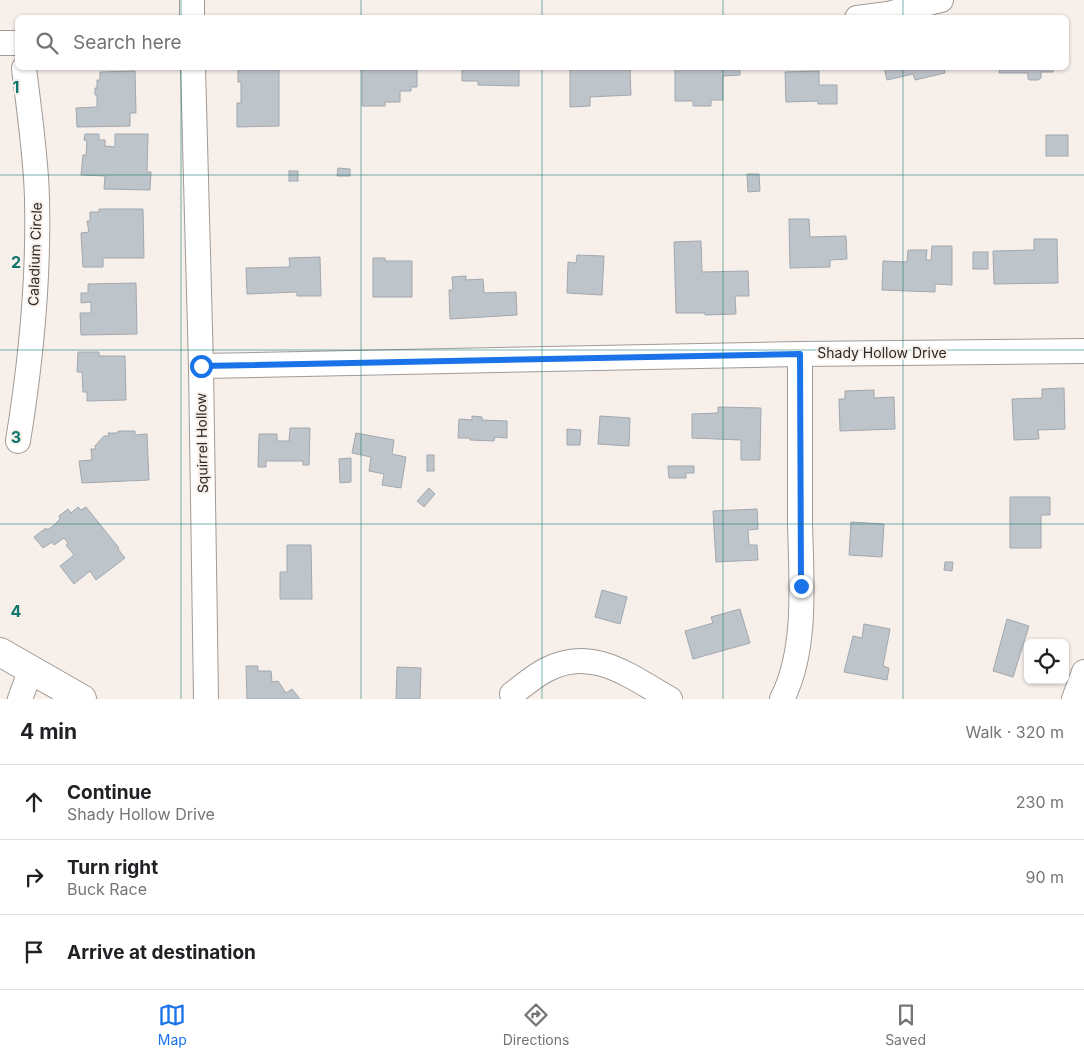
<!DOCTYPE html>
<html lang="en">
<head>
<meta charset="utf-8">
<style>
	:root { --surface:#fff; --page:#f2f2f2; --text:#202124; --muted:#757577; --line:#e0e0e0; --accent:#1a73e8 }
	body { margin:0; font-family:Inter,sans-serif; background:var(--page); color:var(--text) }
	.controls { position:absolute; right:15px; bottom:15px; display:grid; overflow:hidden; border-radius:8px; box-shadow:0 1px 4px #0004 }
	.controls button { width:45px; height:45px; display:grid; place-items:center; padding:0; border:0; border-bottom:1px solid var(--line); background:var(--surface); color:var(--text); font:25px sans-serif }
	.stop { position:absolute; width:15px; height:15px; margin:-11px; border:4px solid #1a73e8; border-radius:50%; background:#fff }
	.stop.end { background:#1a73e8; border-color:#fff; box-shadow:0 1px 5px #0008 }
	.list { margin:0; padding:0; list-style:none }
	h2 { display:flex; justify-content:space-between; align-items:center; height:65px; margin:0; padding:0 20px; font-size:21px }
	h2 small { font-size:16px; font-weight:400; color:var(--muted) }
	.list li { display:grid; grid-template-columns:32px 1fr auto; gap:15px; align-items:center; box-sizing:border-box; height:75px; padding:0 20px; border-top:1px solid var(--line) }
	.list b { display:block; font-size:19px; white-space:nowrap }
	.list p { margin:0; font-size:16px; white-space:nowrap; color:var(--muted) }
	.list em { font-size:16px; font-style:normal; color:var(--muted) }
	.icon { flex:none; width:28px; height:28px; fill:none; stroke:currentColor; stroke-width:2; stroke-linecap:round; stroke-linejoin:round }
	.map { position:relative; flex:none; width:1084px; height:699px; overflow:hidden }
	.search { position:absolute; background:var(--surface); box-shadow:0 1px 4px #0004; left:15px; right:15px; top:15px; height:55px; display:flex; align-items:center; gap:12px; box-sizing:border-box; padding:0 18px; border-radius:8px; color:var(--muted); font-size:19px }
	.sheet { height:290px; background:var(--surface) }
	nav { display:flex; justify-content:space-around; align-items:center; box-sizing:border-box; height:70px; border-top:1px solid var(--line); background:var(--surface); font-size:14px; color:var(--muted) }
	nav a { display:grid; justify-items:center; gap:2px }
	nav .on { color:var(--accent) }
	.map>svg:first-child { display:block }
	.building { fill:#bdc4ca; stroke:#a2a8ae }
	.lines { fill:none; stroke-linecap:round; stroke-linejoin:round }
	.minor-casing { stroke:#a19a95; stroke-width:26 }
	.major-casing { stroke:#a19a95; stroke-width:30 }
	.minor { stroke:#fff; stroke-width:24 }
	.major { stroke:#fff; stroke-width:28 }
	.route { stroke:#1a73e8; stroke-width:6 }
	.grid { fill:none; stroke:#0f766e; stroke-width:1; stroke-opacity:0.55 }
	.labels { text-anchor:middle; stroke-width:4; stroke-linejoin:round; paint-order:stroke }
	.street-label { font-size:14px; fill:#2b2826; stroke:#f7efea }
	.grid-label { font-size:16px; text-anchor:middle; font-weight:bold; fill:#0f766e; stroke:#f7efea; stroke-width:4; stroke-linejoin:round; paint-order:stroke }
</style>
</head>
<body>
<div class="map">
<svg width="1084" height="699" viewBox="0 0 1084 699">
	<rect width="100%" height="100%" fill="#f7efea"/>
	<!-- building -->
	<g class="building">
		<polygon points="238,68 279,68 279,126 237,127 237,103 241,103 241,82 238,82"/>
		<polygon points="362,68 417,68 417,87 411,87 411,91 400,91 400,102 385,102 385,106 362,106"/>
		<polygon points="462,68 519,68 519,86 478,85 478,81 462,81"/>
		<polygon points="570,68 630,69 631,95 590,97 590,106 570,107"/>
		<polygon points="675,68 740,68 740,75 723,76 723,100 711,100 711,106 693,106 693,101 675,101"/>
		<polygon points="884,68 944,68 945,73 915,80 913,74 887,80"/>
		<polygon points="1000,68 1053,68 1053,72 1041,72 1041,78 1038,80 1030,80 1028,79 1028,73 999,73"/>
		<polygon points="135,71 136,113 130,113 130,126 77,127 76,108 97,107 97,95 95,95 95,88 97,88 97,80 100,80 100,72"/>
		<polygon points="819,71 819,85 837,85 837,104 818,104 818,101 786,102 785,72"/>
		<polygon points="85,134 99,134 99,140 105,140 105,146 115,147 115,134 148,134 147,172 151,172 150,190 104,189 105,176 81,175 83,155 86,155 87,141 84,140"/>
		<rect x="1046" y="135" width="22" height="21"/>
		<polygon points="338,168 350,169 350,176 337,176"/>
		<rect x="289" y="171" width="9" height="10"/>
		<polygon points="747,174 759,174 760,191 748,192"/>
		<polygon points="99,209 143,209 144,258 103,258 103,267 83,267 81,233 89,232 87,221 90,221 90,212 99,212"/>
		<polygon points="789,219 809,219 810,237 846,236 847,259 830,260 830,267 790,268"/>
		<polygon points="1034,239 1057,239 1058,283 994,284 993,251 1034,250"/>
		<polygon points="701,241 702,272 748,271 749,296 735,296 736,314 705,315 705,313 676,313 674,242"/>
		<polygon points="932,246 952,246 952,285 935,284 935,292 882,290 883,261 907,262 908,250 927,250 926,260 931,260"/>
		<rect x="973" y="252" width="15" height="17"/>
		<polygon points="577,255 604,256 602,295 567,293 568,262 576,263"/>
		<polygon points="320,257 321,296 297,296 297,292 247,294 246,268 290,267 289,258"/>
		<polygon points="373,258 385,258 385,261 412,261 412,297 373,297"/>
		<polygon points="466,276 466,280 483,279 484,293 516,292 517,315 450,319 449,290 453,290 452,277"/>
		<polygon points="136,283 137,334 81,335 80,313 91,313 91,302 81,303 81,293 88,293 88,284"/>
		<polygon points="78,352 99,352 99,356 125,356 126,400 87,401 87,392 83,392 82,372 77,372"/>
		<polygon points="1064,388 1065,429 1038,430 1039,439 1014,440 1012,399 1042,398 1042,389"/>
		<polygon points="874,390 874,398 894,397 895,429 840,431 839,399 845,399 845,391"/>
		<polygon points="718,407 761,408 760,460 741,460 741,440 692,438 692,414 718,413"/>
		<polygon points="472,416 482,417 482,420 507,421 507,438 495,437 494,441 470,440 470,438 458,438 459,419 472,420"/>
		<polygon points="600,416 630,418 629,446 598,444"/>
		<polygon points="290,428 310,428 309,465 303,465 303,461 266,461 266,467 258,467 259,434 277,434 277,441 289,441"/>
		<polygon points="567,429 581,430 580,445 567,445"/>
		<polygon points="118,431 135,431 135,435 147,434 149,480 82,483 79,461 92,460 91,449 96,449 95,446 104,436 109,436 108,433 118,433"/>
		<polygon points="356,433 394,440 392,454 406,457 401,488 382,485 384,474 369,471 371,457 352,453"/>
		<rect x="427" y="455" width="7" height="16"/>
		<polygon points="351,458 351,482 340,483 339,459"/>
		<polygon points="668,466 694,466 694,473 686,473 686,478 669,478"/>
		<polygon points="429,488 435,494 424,507 417,501"/>
		<polygon points="1010,497 1050,497 1050,515 1041,515 1041,548 1010,548"/>
		<polygon points="78,507 81,510 86,507 119,548 118,549 125,558 96,580 90,571 74,584 60,566 74,555 66,545 68,543 64,538 54,545 52,542 43,548 34,537 46,528 47,530 53,526 60,519 59,516 68,509 71,513"/>
		<polygon points="757,509 758,529 748,530 749,545 757,545 758,560 716,562 713,511"/>
		<polygon points="851,522 884,524 882,557 849,555"/>
		<polygon points="287,545 311,545 312,599 280,599 280,572 287,572"/>
		<polygon points="945,562 953,562 952,571 944,570"/>
		<polygon points="602,590 627,597 620,624 595,617"/>
		<polygon points="740,609 750,643 693,659 685,631 713,623 711,617"/>
		<polygon points="1007,619 1029,626 1013,677 993,671"/>
		<polygon points="864,624 890,629 883,666 889,668 887,680 844,672 853,636 862,638"/>
		<polygon points="246,666 258,666 258,671 271,671 272,682 278,681 286,693 292,689 300,699 247,699"/>
		<polygon points="397,667 421,668 420,699 396,699"/>
	</g>
	<g class="lines">
		<defs>
			<g id="minor">
				<polyline points="192,0 192,18"/>
				<polyline points="857,18 888,14 941,0"/>
				<polyline points="0,43 18,43"/>
				<polyline points="193,68 201,366 206,699"/>
				<polyline points="201,366 800,354 1084,351"/>
				<path d="M18,441C31,361 39,280 37,199C36,155 29,111 24,68"/>
				<path d="M512,694C523,686 534,676 546,670C592,645 631,677 670,699"/>
				<polyline points="20,699 31,669"/>
				<path d="M782,699C808,649 801,577 800,522C800,466 800,410 800,354"/>
				<polyline points="1074,699 1084,672"/>
			</g>
			<polyline id="major" points="0,652 82,699"/>
		</defs>
		<!-- minor casing -->
		<use href="#minor" class="minor-casing"/>
		<!-- major casing -->
		<use href="#major" class="major-casing"/>
		<!-- minor -->
		<use href="#minor" class="minor"/>
		<!-- major -->
		<use href="#major" class="major"/>
	</g>
	<g class="lines">
		<!-- route -->
		<polyline class="route" points="201,366 800,354 801,586"/>
	</g>
	<!-- grid -->
	<path class="grid" d="M181,0V18M361,0V18M542,0V18M723,0V18M903,0V18M181,68V699M361,68V699M542,68V699M723,68V699M903,68V699M0,175H1084M0,350H1084M0,524H1084"/>
	<g class="labels">
		<!-- street labels -->
		<g class="street-label">
			<text transform="translate(35 254) rotate(-88)" y="5">Caladium Circle</text>
			<text x="882" y="358">Shady Hollow Drive</text>
			<text transform="translate(202 443) rotate(-91)" y="5">Squirrel Hollow</text>
		</g>
	</g>
	<g class="grid-label">
		<text x="16" y="93">1</text>
		<text x="16" y="268">2</text>
		<text x="16" y="443">3</text>
		<text x="16" y="617">4</text>
	</g>
</svg>
<div class="controls">
<button><svg class="icon" aria-label="locate" viewBox="0 0 24 24"><circle cx="12" cy="12" r="6"/><path d="M12 2v4M12 18v4M2 12h4M18 12h4"/></svg></button>
</div>
<div class="stop" style="left:201px;top:366px"></div>
<div class="stop end" style="left:801px;top:586px"></div>
<div class="search"><svg class="icon" aria-label="search" viewBox="0 0 24 24"><circle cx="10" cy="10" r="6"/><path d="M15 15l6 6"/></svg>Search here</div>
</div>
<section class="sheet">
<h2>4 min<small>Walk · 320 m</small></h2>
<ul class="list">
<li><svg class="icon" aria-label="ahead" viewBox="0 0 24 24"><path d="M12 20V5M6 11l6-6 6 6"/></svg><div><b>Continue</b><p>Shady Hollow Drive</p></div><em>230 m</em></li>
<li><svg class="icon" aria-label="right" viewBox="0 0 24 24"><path d="M7 20v-9h11M14 6l5 5-5 5"/></svg><div><b>Turn right</b><p>Buck Race</p></div><em>90 m</em></li>
<li><svg class="icon" aria-label="arrive" viewBox="0 0 24 24"><path d="M6 21V4h12l-3 4 3 4H6"/></svg><div><b>Arrive at destination</b></div></li>
</ul>
</section>
<nav>
<a class="on"><svg class="icon" aria-label="map" viewBox="0 0 24 24"><path d="M3 6l6-2 6 2 6-2v14l-6 2-6-2-6 2zM9 4v14M15 6v14"/></svg>Map</a>
<a><svg class="icon" aria-label="directions" viewBox="0 0 24 24"><path d="M12 3l9 9-9 9-9-9zM9 14v-3h6M13 9l2 2-2 2"/></svg>Directions</a>
<a><svg class="icon" aria-label="saved" viewBox="0 0 24 24"><path d="M7 4h10v16l-5-4-5 4z"/></svg>Saved</a>
</nav>
</body>
</html>
